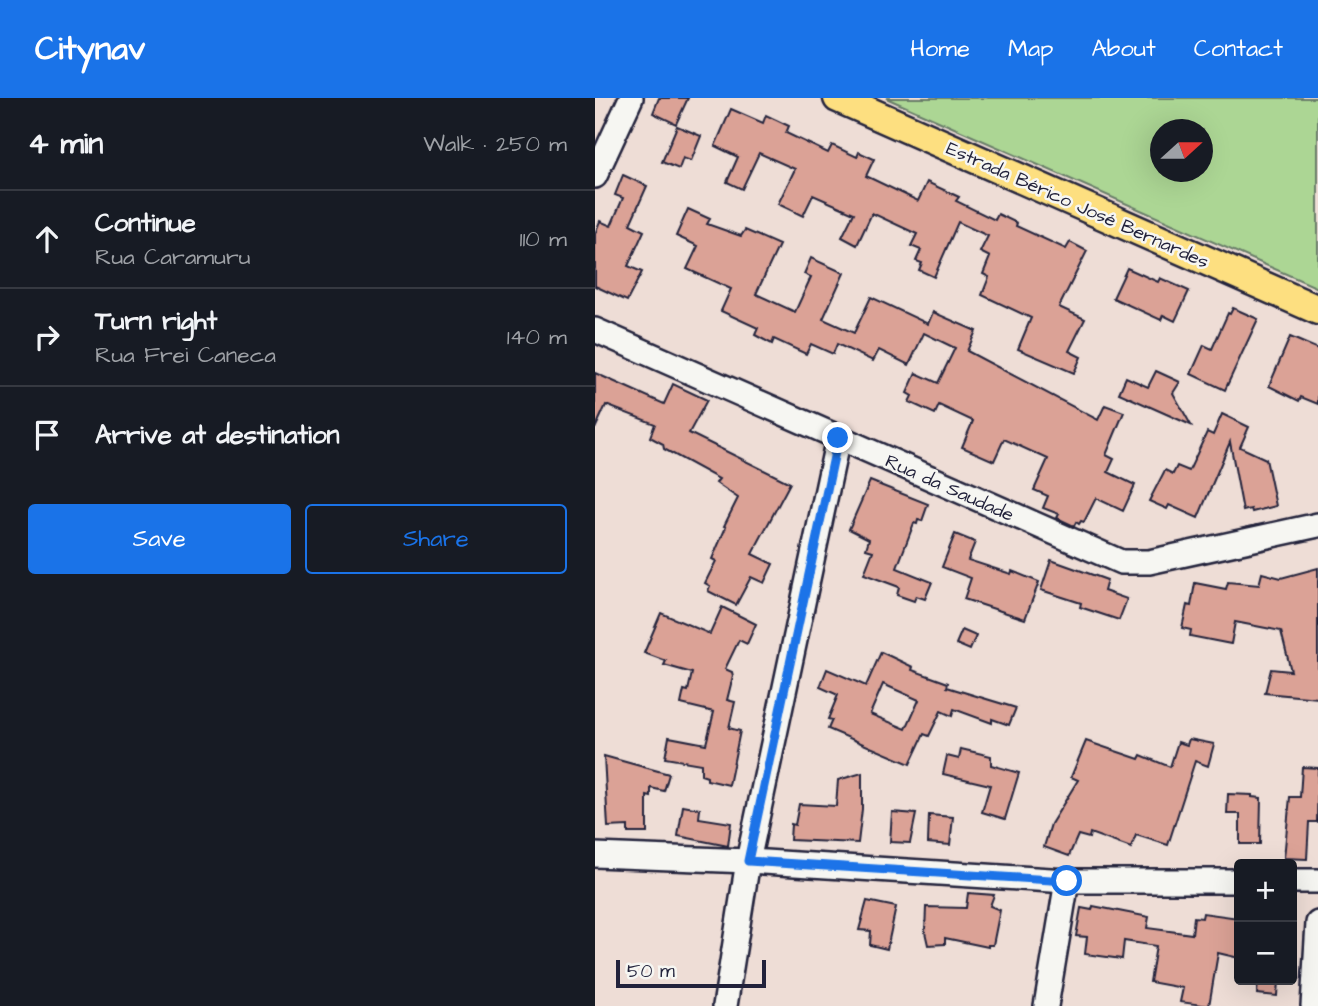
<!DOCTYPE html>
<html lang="en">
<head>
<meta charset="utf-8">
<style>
	:root { --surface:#171b24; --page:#242831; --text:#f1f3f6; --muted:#9ea1a6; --line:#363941; --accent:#1a73e8 }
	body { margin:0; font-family:"Architects Daughter",sans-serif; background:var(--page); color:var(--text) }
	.controls { position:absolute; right:21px; bottom:21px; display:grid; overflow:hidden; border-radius:7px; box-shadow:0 7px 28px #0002 }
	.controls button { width:63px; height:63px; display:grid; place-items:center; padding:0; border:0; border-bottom:2px solid var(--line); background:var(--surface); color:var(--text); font:35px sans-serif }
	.compass { position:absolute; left:555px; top:21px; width:63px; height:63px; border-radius:50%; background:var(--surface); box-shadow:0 7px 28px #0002; rotate:69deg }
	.scale { position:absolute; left:21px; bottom:18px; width:150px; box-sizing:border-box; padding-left:7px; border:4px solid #22223b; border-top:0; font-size:19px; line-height:24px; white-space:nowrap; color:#22223b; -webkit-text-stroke:5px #f6f6f2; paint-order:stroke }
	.stop { position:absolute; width:21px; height:21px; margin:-16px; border:5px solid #1a73e8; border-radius:50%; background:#fff }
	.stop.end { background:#1a73e8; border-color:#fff; box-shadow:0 2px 7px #0008 }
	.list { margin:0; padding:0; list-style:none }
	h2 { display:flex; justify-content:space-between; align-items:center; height:91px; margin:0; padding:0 28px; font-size:30px }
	h2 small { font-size:23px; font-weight:400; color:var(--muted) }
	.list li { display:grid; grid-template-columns:46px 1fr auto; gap:21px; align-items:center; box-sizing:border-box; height:98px; padding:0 28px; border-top:2px solid var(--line) }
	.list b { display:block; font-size:26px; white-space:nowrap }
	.list p { margin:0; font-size:23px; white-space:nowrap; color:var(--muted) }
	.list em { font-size:23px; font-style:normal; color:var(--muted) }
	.actions { display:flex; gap:14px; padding:21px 28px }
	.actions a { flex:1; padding:16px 0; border:2px solid var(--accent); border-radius:7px; text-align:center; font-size:24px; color:var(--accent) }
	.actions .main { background:var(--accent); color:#fff }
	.icon { flex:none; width:38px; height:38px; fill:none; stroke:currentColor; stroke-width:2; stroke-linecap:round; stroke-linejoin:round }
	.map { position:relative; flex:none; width:723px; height:908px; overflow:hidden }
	header { display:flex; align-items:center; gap:42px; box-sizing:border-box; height:98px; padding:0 35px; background:var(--accent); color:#fff }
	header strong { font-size:33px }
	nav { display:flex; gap:38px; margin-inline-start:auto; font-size:24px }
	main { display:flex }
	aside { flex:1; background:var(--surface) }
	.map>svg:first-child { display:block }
	.green { fill:#acd694; stroke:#677c68; stroke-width:2; fill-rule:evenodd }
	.building { fill:#dba296; stroke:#22223b; stroke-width:2; fill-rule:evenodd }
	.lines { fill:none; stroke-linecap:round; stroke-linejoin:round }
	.minor-casing { stroke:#22223b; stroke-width:28 }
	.major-casing { stroke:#22223b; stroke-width:33 }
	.minor { stroke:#f6f6f2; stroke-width:23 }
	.major { stroke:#fddf80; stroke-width:28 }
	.route { stroke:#1a73e8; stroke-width:9 }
	.labels { text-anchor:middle; stroke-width:5; stroke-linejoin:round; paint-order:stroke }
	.street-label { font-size:19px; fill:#22223b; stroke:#f6f6f2 }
</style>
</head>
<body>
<header>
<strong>Citynav</strong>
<nav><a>Home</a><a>Map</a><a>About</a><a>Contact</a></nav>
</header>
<main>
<aside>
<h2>4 min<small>Walk · 250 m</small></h2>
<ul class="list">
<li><svg class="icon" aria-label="ahead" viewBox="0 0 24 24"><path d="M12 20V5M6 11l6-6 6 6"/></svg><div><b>Continue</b><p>Rua Caramuru</p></div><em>110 m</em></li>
<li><svg class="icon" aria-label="right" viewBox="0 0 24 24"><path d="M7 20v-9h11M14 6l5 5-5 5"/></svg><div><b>Turn right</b><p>Rua Frei Caneca</p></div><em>140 m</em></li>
<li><svg class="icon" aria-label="arrive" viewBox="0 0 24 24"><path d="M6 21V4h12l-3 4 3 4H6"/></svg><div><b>Arrive at destination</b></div></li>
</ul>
<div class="actions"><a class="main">Save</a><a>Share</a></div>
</aside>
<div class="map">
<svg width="723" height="908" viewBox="0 0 723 908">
	<rect width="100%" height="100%" fill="#eeddd6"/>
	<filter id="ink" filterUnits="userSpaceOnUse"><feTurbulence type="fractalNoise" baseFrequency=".0143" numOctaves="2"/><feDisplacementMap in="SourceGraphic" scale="14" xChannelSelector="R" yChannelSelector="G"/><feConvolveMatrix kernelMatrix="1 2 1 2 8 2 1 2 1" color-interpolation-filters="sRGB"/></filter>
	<g filter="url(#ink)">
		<!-- green -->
		<path class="green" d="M291,0H723V190ZM566,32H608V74H566Z"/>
		<!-- building -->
		<g class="building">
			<polygon points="64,0 93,0 81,26 58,15"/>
			<polygon points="136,11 168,25 171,17 194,28 191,35 233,55 237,47 262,59 264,54 279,61 271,78 323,103 332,84 364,99 361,103 400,122 403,116 422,125 421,128 471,151 475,144 492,153 464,209 490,221 474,253 486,259 479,275 423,251 436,220 387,197 394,179 388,176 395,159 385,154 393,138 363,124 339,179 324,172 327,165 321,163 326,152 316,148 322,136 277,115 262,147 247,139 259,115 218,97 208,118 183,106 200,71 164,55 147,91 132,84 143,59 120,48"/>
			<polygon points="82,28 106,38 96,63 88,60 84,71 67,64"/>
			<polygon points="28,77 52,88 35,126 49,133 33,168 47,174 32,203 0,188 0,136 5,123 16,128 28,100 20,97"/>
			<polygon points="93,111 115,121 112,126 146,138 150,132 184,147 161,196 200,214 216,179 209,176 216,160 249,175 228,221 259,235 276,199 333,226 338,214 381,233 372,253 503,322 510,307 529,314 511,357 519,361 513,374 540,387 528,413 501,400 489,424 486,423 484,426 481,424 479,428 462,420 464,416 448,410 453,398 439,392 453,361 409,341 399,363 367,349 378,323 344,307 340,316 314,304 317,298 312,295 321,275 343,285 360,250 329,235 314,267 284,252 278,263 242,246 238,256 216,246 211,256 179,241 177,246 160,237 163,230 126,213 136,191 92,171 103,148 81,138"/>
			<polygon points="532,170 563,184 565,180 594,193 580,223 568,217 566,222 518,200"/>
			<polygon points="638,210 663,221 630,292 596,276 609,247 617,251 633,215 635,216"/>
			<polygon points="695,239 723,251 723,306 706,299 704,303 674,288"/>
			<polygon points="561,273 585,284 578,295 596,327 524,295 531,279 553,289"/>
			<polygon points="0,275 69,306 78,286 112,302 94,335 195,385 157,456 178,466 169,485 156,479 141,507 113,493 115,488 110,485 121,463 117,461 131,429 129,428 143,400 121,385 124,381 69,351 68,346 55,339 60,326 11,307 0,331"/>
			<polygon points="627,316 654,329 645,349 671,361 681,408 657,414 656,411 648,413 635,344 603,420 574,407 572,411 554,403 570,372 578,376 582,368 594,373 612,334 618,337"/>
			<polygon points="275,383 333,406 327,423 323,422 322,426 319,425 302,470 337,484 330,501 321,498 319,503 302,497 304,489 269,476 278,453 271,451 274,441 254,431"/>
			<polygon points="360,436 380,444 373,462 416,476 417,473 444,484 430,521 369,501 376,480 347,469"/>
			<polygon points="456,462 512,482 509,493 532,501 524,522 485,509 486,505 446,492"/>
			<polygon points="723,470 723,600 670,595 676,571 696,573 686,533 640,524 636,546 595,538 596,532 587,530 592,507 596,508 600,485 631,491 633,484 664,487 667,475 686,480"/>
			<polygon points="127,509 161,526 152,546 144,542 130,571 137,574 138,578 132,602 140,604 134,630 145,633 134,687 112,682 112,679 106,677 106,666 70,660 74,639 111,646 119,614 86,606 89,592 93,593 97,575 69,567 71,563 49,555 66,515 115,536"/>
			<polygon points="367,532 381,538 375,552 361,546"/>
			<path d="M286,554L318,569L317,572L353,585L352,589L421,610L414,627L397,621V625L359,611L357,618L346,613L334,638L329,636L315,666L233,631L237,622L233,621L243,597L225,589L232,571L271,588ZM288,586L324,602L311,631L275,616Z"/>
			<polygon points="594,641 619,646 613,668 600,663 573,747 541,737 536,750 495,735 494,740 483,737 474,758 449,749 456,726 483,682 476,679 491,643 544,661 546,657 575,669 583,644 592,647"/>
			<polygon points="366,651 396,658 396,667 424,675 410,721 387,714 395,687 348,676 352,658 364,661"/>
			<polygon points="9,658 74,676 69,693 56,690 56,699 52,698 52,735 33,735 33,728 13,729"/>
			<polygon points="707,669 723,670 722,724 714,724 712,761 689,760 695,699 705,699"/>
			<polygon points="267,675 267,711 263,745 195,742 196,726 200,727 204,706 241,708 243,682"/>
			<polygon points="633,696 657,697 657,699 666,700 665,746 645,746 645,716 632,716"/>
			<polygon points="88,708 105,711 104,720 136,725 133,748 83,738"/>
			<polygon points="297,714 321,716 315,745 295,744"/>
			<polygon points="334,717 358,719 355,747 333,745"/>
			<polygon points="373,795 399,797 395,808 405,812 398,847 393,847 393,849 350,840 350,846 333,847 330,834 331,809 371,810"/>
			<polygon points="272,803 301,809 292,851 275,847 276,833 264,832"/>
			<polygon points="498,808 554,819 552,830 597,836 599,819 607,820 608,815 644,820 644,860 623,855 614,908 585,904 588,890 555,884 561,848 529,843 527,861 490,856 492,839 481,838 486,810 497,812"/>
			<polygon points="663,882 683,882 682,898 662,896"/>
		</g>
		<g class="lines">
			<defs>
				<g id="minor">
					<polyline points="0,78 36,0"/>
					<polyline points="0,232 526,464 554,464 723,427"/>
					<polyline points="0,757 153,763 472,783 644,783"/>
					<polyline points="697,783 723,783"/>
					<polyline points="130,908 153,763 243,340"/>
					<polyline points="451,908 472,783"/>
					<polyline points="718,908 723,825"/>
				</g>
				<polyline id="major" points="243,0 723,212"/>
			</defs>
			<!-- minor casing -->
			<use href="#minor" class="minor-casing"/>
			<!-- major casing -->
			<use href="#major" class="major-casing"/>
			<!-- minor -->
			<use href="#minor" class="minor"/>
			<!-- major -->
			<use href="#major" class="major"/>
		</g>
	</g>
	<g class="lines" filter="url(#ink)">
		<!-- route -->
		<polyline class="route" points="243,340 153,763 472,783"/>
	</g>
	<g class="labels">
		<!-- street labels -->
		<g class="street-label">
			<text transform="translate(483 106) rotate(24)" y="7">Estrada Bérico José Bernardes</text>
			<text transform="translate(355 389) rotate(24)" y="7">Rua da Saudade</text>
		</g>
	</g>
</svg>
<div class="controls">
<button>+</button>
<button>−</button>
</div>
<svg class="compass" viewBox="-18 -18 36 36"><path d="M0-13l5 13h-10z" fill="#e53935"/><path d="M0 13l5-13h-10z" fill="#9ea1a6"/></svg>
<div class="scale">50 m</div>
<div class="stop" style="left:472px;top:783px"></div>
<div class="stop end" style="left:243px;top:340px"></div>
</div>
</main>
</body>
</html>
